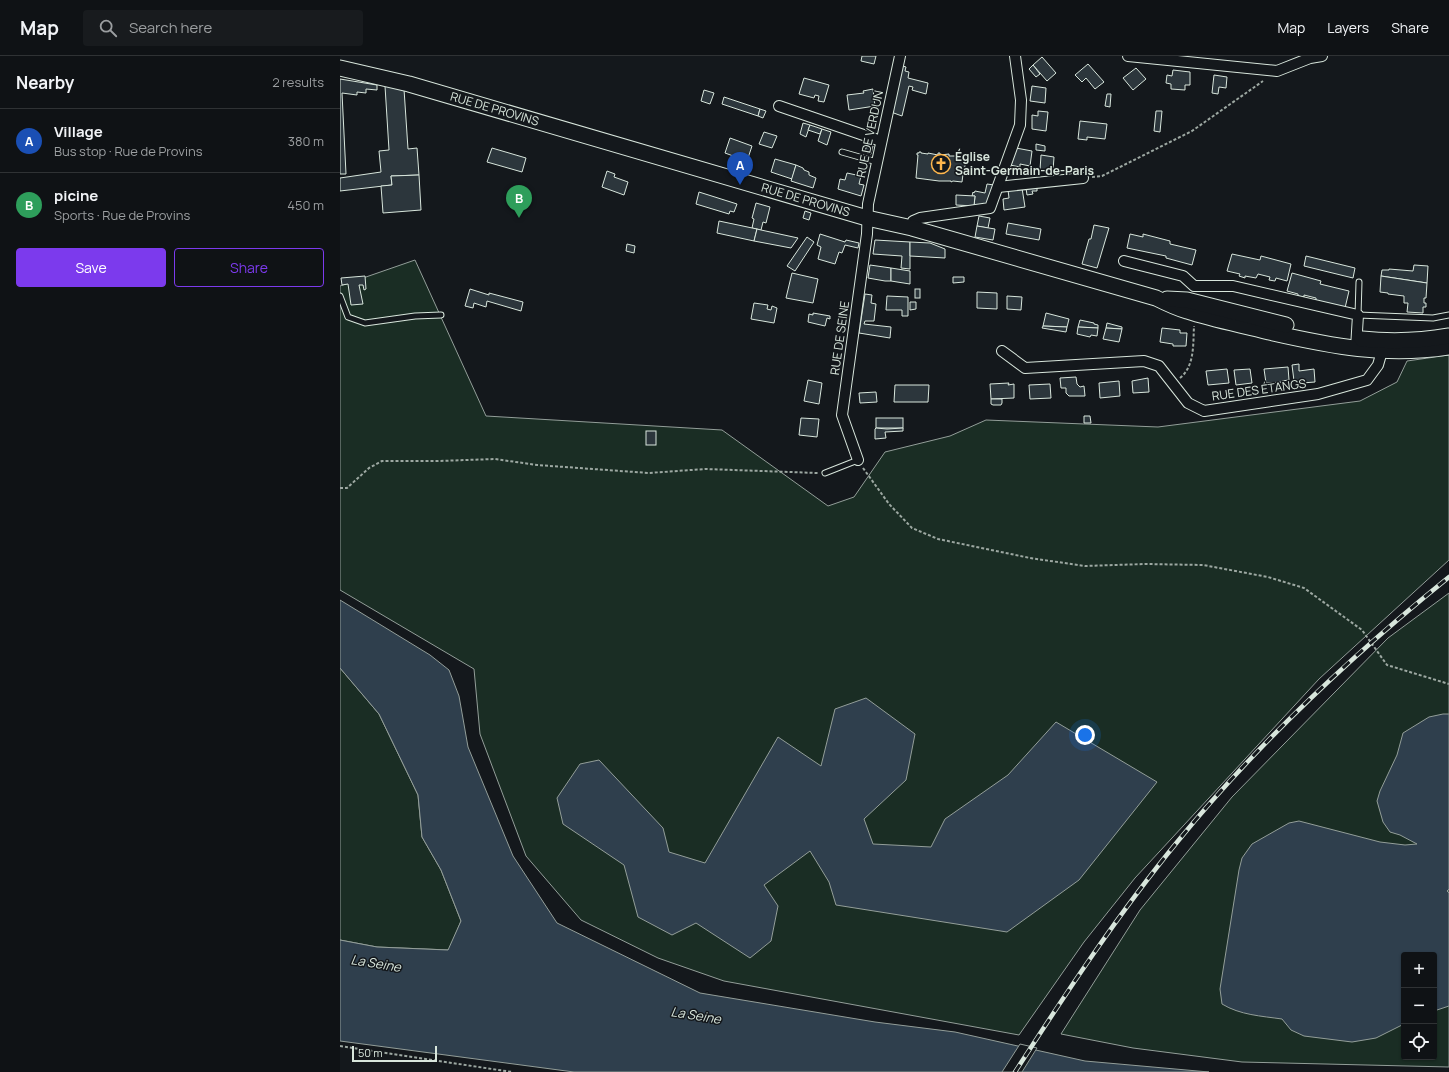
<!DOCTYPE html>
<html lang="en">
<head>
<meta charset="utf-8">
<style>
	:root { --surface:#0f1215; --page:#181b1e; --text:#f1f3f6; --muted:#9b9ea0; --line:#2f3234; --accent:#7c3aed }
	body { margin:0; font-family:Manrope,sans-serif; background:var(--page); color:var(--text) }
	.controls { position:absolute; right:12px; bottom:12px; display:grid; overflow:hidden; border-radius:4px; box-shadow:0 1px 3px #0004 }
	.controls button { width:36px; height:36px; display:grid; place-items:center; padding:0; border:0; border-bottom:1px solid var(--line); background:var(--surface); color:var(--text); font:20px sans-serif }
	.scale { position:absolute; left:12px; bottom:10px; width:85px; box-sizing:border-box; padding-left:4px; border:2px solid #d8e6dc; border-top:0; font-size:11px; line-height:14px; white-space:nowrap; color:#d8e6dc; -webkit-text-stroke:3px #14181c; paint-order:stroke }
	.you { position:absolute; left:745px; top:679px; width:14px; height:14px; margin:-10px; border:3px solid #fff; border-radius:50%; background:#1a73e8; box-shadow:0 0 0 6px #1a73e833 }
	.badge { display:grid; place-items:center; width:26px; height:26px; border-radius:50%; background:var(--accent); color:#fff; font-size:13px; font-weight:700 }
	.pin { position:absolute; translate:-50% -33px; filter:drop-shadow(0 1px 2px #0008) }
	.pin::after { content:''; position:absolute; top:21px; width:14px; height:12px; background:inherit; clip-path:polygon(0 0,100% 0,50% 100%) }
	.list { margin:0; padding:0; list-style:none }
	h2 { display:flex; justify-content:space-between; align-items:center; height:52px; margin:0; padding:0 16px; font-size:17px }
	h2 small { font-size:13px; font-weight:400; color:var(--muted) }
	.list li { display:grid; grid-template-columns:26px 1fr auto; gap:12px; align-items:center; box-sizing:border-box; height:64px; padding:0 16px; border-top:1px solid var(--line) }
	.list b { display:block; font-size:15px; white-space:nowrap }
	.list p { margin:0; font-size:13px; white-space:nowrap; color:var(--muted) }
	.list em { font-size:13px; font-style:normal; color:var(--muted) }
	.actions { display:flex; gap:8px; padding:12px 16px }
	.actions a { flex:1; padding:9px 0; border:1px solid var(--accent); border-radius:4px; text-align:center; font-size:14px; color:var(--accent) }
	.actions .main { background:var(--accent); color:#fff }
	.icon { flex:none; width:22px; height:22px; fill:none; stroke:currentColor; stroke-width:2; stroke-linecap:round; stroke-linejoin:round }
	.map { position:relative; flex:none; width:1109px; height:1016px; overflow:hidden }
	header { display:flex; align-items:center; gap:24px; box-sizing:border-box; height:56px; padding:0 20px; background:var(--surface); border-bottom:1px solid var(--line) }
	header strong { font-size:19px }
	nav { display:flex; gap:22px; margin-inline-start:auto; font-size:14px }
	.search { width:280px; height:36px; background:var(--page); display:flex; align-items:center; gap:10px; box-sizing:border-box; padding:0 14px; border-radius:4px; color:var(--muted); font-size:15px }
	main { display:flex }
	aside { flex:1; background:var(--surface) }
	.map>svg:first-child { display:block }
	.green { fill:#1a2d24; stroke:#939e99; fill-rule:evenodd }
	.water { fill:#2f3f4d; stroke:#939e99 }
	.pier { fill:#14181c; stroke:#939e99 }
	.building { fill:#2c363c; stroke:#d8e6dc }
	.lines { fill:none; stroke-linecap:round; stroke-linejoin:round }
	.service-casing { stroke:#d8e6dc; stroke-width:7 }
	.minor-casing { stroke:#d8e6dc; stroke-width:12 }
	.secondary-casing { stroke:#d8e6dc; stroke-width:17 }
	.path { stroke:#9da8a2; stroke-width:2; stroke-dasharray:3 2; stroke-linecap:butt }
	.service { stroke:#14181c; stroke-width:5 }
	.minor { stroke:#14181c; stroke-width:10 }
	.secondary { stroke:#14181c; stroke-width:15 }
	.rail-casing { stroke:#d8e6dc; stroke-width:4.5 }
	.rail { stroke:#14181c; stroke-width:3; stroke-dasharray:9; stroke-linecap:butt }
	.labels { text-anchor:middle; stroke-width:3; stroke-linejoin:round; paint-order:stroke }
	.street-label { font-size:12px; fill:#d8e6dc; stroke:#14181c }
	.poi-label { font-size:12px; font-weight:bold; fill:#d8e6dc; stroke:#14181c; text-anchor:start }
	.water-label { font-size:13px; font-style:italic; fill:#d8e6dc; stroke:#14181c }
</style>
</head>
<body>
<header>
<strong>Map</strong>
<div class="search"><svg class="icon" aria-label="search" viewBox="0 0 24 24"><circle cx="10" cy="10" r="6"/><path d="M15 15l6 6"/></svg>Search here</div>
<nav><a>Map</a><a>Layers</a><a>Share</a></nav>
</header>
<main>
<aside>
<h2>Nearby<small>2 results</small></h2>
<ul class="list">
<li><span class="badge" style="background:#1a4fb4">A</span><div><b>Village</b><p>Bus stop · Rue de Provins</p></div><em>380 m</em></li>
<li><span class="badge" style="background:#2e9e5b">B</span><div><b>picine</b><p>Sports · Rue de Provins</p></div><em>450 m</em></li>
</ul>
<div class="actions"><a class="main">Save</a><a>Share</a></div>
</aside>
<div class="map">
<svg width="1109" height="1016" viewBox="0 0 1109 1016">
	<rect width="100%" height="100%" fill="#14181c"/>
	<!-- green -->
	<g class="green">
		<polygon points="75,204 146,360 382,374 488,450 514,441 545,396 610,380 646,364 818,371 1020,345 1057,326 1067,305 1109,299 1109,504 979,623 795,822 744,886 679,979 384,925 318,902 241,864 186,800 140,678 134,613 0,534 0,230"/>
		<path d="M1109,537V1011L902,1006L793,992L721,978L800,854L892,741L1048,582ZM1064,899H1094V1001H1064Z"/>
		<polygon points="0,612 39,658 78,739 82,781 101,814 121,865 109,894 37,891 0,884"/>
	</g>
	<!-- water -->
	<g class="water">
		<polygon points="0,544 90,599 109,614 119,640 128,691 173,800 217,867 360,937 535,966 615,976 745,1005 869,1016 234,1016 0,985 0,884 37,891 108,894 121,865 101,814 82,781 78,739 39,658 0,612"/>
		<polygon points="526,642 575,678 566,724 524,763 533,788 591,791 605,763 668,719 716,666 817,726 739,824 667,876 496,849 489,826 470,795 424,829 438,850 431,885 410,902 356,867 332,879 298,861 284,809 223,768 217,742 240,708 259,704 323,772 329,796 365,807 438,681 481,710 495,653"/>
		<path d="M1103,658H1109V833L1107,835L1109,837V950L1094,955V899H1064V968L1036,982L1012,986L964,980L951,974L942,963C921,960 900,959 882,948L880,933L899,814L902,802L912,788L949,767L959,765L1040,786L1065,789L1077,788L1060,779L1050,776L1043,766L1037,745L1040,735L1057,699L1063,677L1089,661Z"/>
	</g>
	<!-- pier -->
	<polygon class="pier" points="680,988 697,992 682,1016 662,1016"/>
	<!-- building -->
	<g class="building">
		<polygon points="522,0 536,0 534,8 521,5"/>
		<polygon points="702,1 716,17 707,25 693,9"/>
		<polygon points="748,8 764,26 755,33 746,22 742,26 735,19"/>
		<polygon points="693,9 700,18 696,21 689,13"/>
		<polygon points="563,10 566,11 565,15 569,16 568,22 588,27 586,38 572,34 573,31 569,30 562,60 551,56"/>
		<polygon points="796,12 806,23 793,34 783,22"/>
		<polygon points="833,14 850,16 850,29 845,29 845,34 831,33 831,28 826,27 827,19 832,20"/>
		<polygon points="874,19 887,21 886,32 879,31 878,38 872,37"/>
		<polygon points="464,22 489,29 484,46 478,45 479,40 475,39 474,42 459,38"/>
		<polygon points="0,23 37,29 37,34 26,33 26,37 17,36 17,39 2,37 6,118 0,118"/>
		<polygon points="45,30 64,33 68,93 77,92 79,119 51,120 52,129 0,135 0,122 41,116 39,95 49,94"/>
		<polygon points="692,30 706,32 705,47 690,45"/>
		<polygon points="533,33 535,50 509,54 507,39 524,37 523,35"/>
		<polygon points="364,34 374,37 370,48 361,45"/>
		<polygon points="767,38 771,38 770,51 765,50"/>
		<polygon points="384,41 420,53 418,60 382,48"/>
		<polygon points="420,53 426,55 423,62 418,60"/>
		<polygon points="698,55 708,56 706,75 692,73 692,59 698,60"/>
		<polygon points="816,55 822,55 820,76 814,75"/>
		<polygon points="740,65 767,68 765,83 747,81 747,84 738,83"/>
		<polygon points="463,67 470,69 466,81 460,78"/>
		<polygon points="470,69 482,73 480,78 468,74"/>
		<polygon points="482,73 491,76 487,89 478,85"/>
		<polygon points="424,76 437,80 432,92 419,88"/>
		<polygon points="390,82 412,90 407,105 385,97"/>
		<polygon points="527,88 533,90 531,98 525,96"/>
		<polygon points="696,88 705,90 705,95 696,94"/>
		<polygon points="152,92 186,102 182,116 147,106"/>
		<polygon points="676,92 692,95 690,110 680,108 680,111 670,109"/>
		<polygon points="579,96 581,96 581,97 588,98 588,97 598,99 598,97 600,97 600,99 609,98 609,100 615,100 617,99 617,100 624,101 624,99 627,99 628,104 626,103 624,116 625,117 625,118 623,118 622,126 613,125 611,126 611,125 599,125 576,122 578,99 577,99 577,97 579,97"/>
		<polygon points="701,99 714,101 713,115 700,114"/>
		<polygon points="435,103 456,109 452,123 431,116"/>
		<polygon points="456,109 463,112 464,114 469,116 469,119 476,122 473,132 451,125"/>
		<polygon points="267,115 275,118 274,121 288,126 284,139 262,131"/>
		<polygon points="507,117 521,120 519,128 524,129 521,140 498,133 500,123 505,124"/>
		<polygon points="79,119 81,154 43,157 41,130 52,129 51,120"/>
		<polygon points="647,128 654,129 647,149 634,150 635,140 632,140 633,136 634,137 635,135 645,137"/>
		<polygon points="697,131 697,135 692,135 693,138 687,139 686,132"/>
		<polygon points="682,132 685,151 664,154 663,143 669,142 668,134"/>
		<polygon points="359,136 397,148 394,156 390,155 389,158 356,148"/>
		<polygon points="616,139 635,140 634,150 616,149"/>
		<polygon points="416,147 430,151 426,167 423,166 421,174 412,172 414,163 412,162"/>
		<polygon points="465,155 471,157 469,164 463,162"/>
		<polygon points="639,160 650,162 648,172 637,170"/>
		<polygon points="379,165 417,173 414,185 377,177"/>
		<polygon points="668,167 701,173 699,184 666,178"/>
		<polygon points="754,169 769,172 757,212 742,208 749,183 751,183"/>
		<polygon points="637,170 655,173 653,184 635,181"/>
		<polygon points="417,173 421,174 458,182 451,192 414,185"/>
		<polygon points="480,178 505,186 506,184 519,187 518,192 505,189 502,197 499,196 495,208 478,203 481,191 477,189"/>
		<polygon points="790,178 803,181 803,178 830,185 830,188 856,194 852,209 826,202 826,200 787,192"/>
		<polygon points="467,181 474,186 455,215 447,210"/>
		<polygon points="535,184 570,186 570,213 561,212 562,200 533,198"/>
		<polygon points="570,186 590,187 605,193 605,202 570,200"/>
		<polygon points="287,188 295,190 294,197 286,195"/>
		<polygon points="892,198 920,204 921,200 951,208 947,225 936,222 935,225 929,224 930,221 918,218 916,222 905,220 905,222 899,220 900,218 887,215"/>
		<polygon points="966,200 1015,212 1013,222 964,210"/>
		<polygon points="530,209 551,212 551,225 545,225 528,222"/>
		<polygon points="1074,209 1088,210 1087,227 1041,220 1042,214 1049,214 1049,213 1073,215"/>
		<polygon points="551,212 570,215 570,228 551,225"/>
		<polygon points="452,217 478,223 473,247 446,242"/>
		<polygon points="952,217 981,225 980,228 1009,235 1005,252 976,245 976,242 964,239 964,241 958,240 958,238 947,235"/>
		<polygon points="25,220 26,233 24,234 23,229 19,229 23,248 11,249 8,228 2,229 1,222"/>
		<polygon points="1041,220 1087,227 1086,242 1084,242 1084,247 1086,247 1086,251 1083,251 1083,257 1067,256 1068,247 1064,247 1064,240 1048,238 1048,237 1040,236"/>
		<polygon points="613,221 624,221 624,226 613,227"/>
		<polygon points="130,233 149,239 149,237 183,246 181,255 147,245 146,251 134,247 133,252 125,250"/>
		<rect x="575" y="233" width="5" height="9"/>
		<polygon points="637,236 657,237 657,253 637,252"/>
		<polygon points="525,238 532,239 531,247 536,248 534,265 525,265 524,268 551,271 550,282 519,277"/>
		<polygon points="547,240 568,241 568,260 562,260 562,254 546,254"/>
		<polygon points="667,240 682,241 681,254 667,253"/>
		<polygon points="570,246 576,246 576,253 570,254"/>
		<polygon points="414,247 428,249 427,253 431,254 432,250 437,252 434,267 411,263"/>
		<polygon points="473,257 490,260 490,263 487,262 485,270 468,266 469,258 473,259"/>
		<polygon points="706,257 729,263 727,271 703,270"/>
		<polygon points="740,264 754,267 754,268 758,269 758,272 738,271"/>
		<polygon points="767,267 782,271 782,273 766,272"/>
		<polygon points="703,270 727,271 726,276 702,272"/>
		<polygon points="738,271 758,272 757,280 751,279 750,281 737,278"/>
		<polygon points="766,272 782,273 779,286 763,283"/>
		<polygon points="822,272 840,274 840,277 847,277 846,290 833,290 833,288 820,286"/>
		<polygon points="959,308 959,315 974,313 975,326 962,327 961,325 954,325 952,309"/>
		<polygon points="948,311 949,324 942,325 943,326 926,327 924,313"/>
		<polygon points="887,313 889,327 868,329 866,315"/>
		<polygon points="910,313 912,327 896,329 894,314"/>
		<polygon points="736,321 737,328 740,331 744,330 745,340 729,340 726,337 726,332 721,332 720,322"/>
		<polygon points="808,322 809,336 793,337 792,325"/>
		<polygon points="468,324 482,327 479,348 464,345"/>
		<polygon points="779,325 780,340 760,342 759,327"/>
		<polygon points="669,327 668,329 674,328 674,342 651,343 650,328"/>
		<polygon points="710,328 711,342 690,343 689,329"/>
		<polygon points="555,329 589,329 588,346 554,346"/>
		<polygon points="536,336 537,346 520,347 519,337"/>
		<polygon points="651,343 662,343 662,347 661,349 653,349 651,348"/>
		<polygon points="744,360 750,360 751,367 744,367"/>
		<polygon points="461,362 479,363 477,381 459,379"/>
		<rect x="536" y="362" width="27" height="10"/>
		<polygon points="536,372 547,373 563,372 563,375 545,376 546,382 535,383 535,373"/>
		<rect x="306" y="375" width="10" height="14"/>
	</g>
	<g class="lines">
		<defs>
			<g id="service">
				<polyline points="502,96 537,106"/>
				<polyline points="1019,226 1018,259 1093,262 1109,259"/>
				<polyline points="0,240 8,261 25,267 75,260 101,259"/>
				<polyline points="485,417 518,404"/>
			</g>
			<g id="minor">
				<polyline points="788,0 937,15 970,2 982,0"/>
				<polyline points="439,50 541,85"/>
				<polyline points="658,131 743,122"/>
				<polyline points="572,172 573,165 580,162 650,152 680,69 681,44 675,0"/>
				<polyline points="784,205 843,220 854,230 893,230 1018,259 1016,292"/>
				<polyline points="662,295 685,312 804,305 819,310 848,347 864,355 978,338 1027,324 1038,309 1042,295 1041,289"/>
				<polyline points="518,404 502,359 527,178 528,148 560,0"/>
			</g>
			<g id="secondary">
				<path id="s1" d="M0,12L69,28L527,162L572,172L816,242C826,247 836,252 847,255C874,264 902,269 929,276C991,290 1045,301 1109,291"/>
				<polyline points="827,243 847,244 946,269"/>
				<path d="M1022,283C1052,286 1080,285 1109,280"/>
			</g>
		</defs>
		<!-- service casing -->
		<use href="#service" class="service-casing"/>
		<!-- minor casing -->
		<use href="#minor" class="minor-casing"/>
		<!-- secondary casing -->
		<use href="#secondary" class="secondary-casing"/>
		<!-- path -->
		<g class="path">
			<polyline points="752,121 762,120 852,75 923,25"/>
			<path d="M840,322C855,310 853,287 854,270"/>
			<polyline points="523,412 549,448 572,472 598,483 690,502 745,510 806,508 863,509 928,521 964,532 1022,574 1047,609 1109,628"/>
			<polyline points="0,432 7,432 29,412 42,405 98,405 155,403 197,409 309,417 365,413 478,417"/>
			<polyline points="0,990 172,1016"/>
		</g>
		<!-- service -->
		<use href="#service" class="service"/>
		<!-- minor -->
		<use href="#minor" class="minor"/>
		<!-- secondary -->
		<use href="#secondary" class="secondary"/>
		<defs>
			<path id="rail" d="M675,1016C726,937 778,858 838,785C918,687 1010,601 1109,521"/>
		</defs>
		<!-- rail casing -->
		<use href="#rail" class="rail-casing"/>
		<!-- rail -->
		<use href="#rail" class="rail"/>
	</g>
	<!-- icons -->
	<defs>
		<symbol id="church-ring" viewBox="-11 -11 22 22"><circle r="9.5" fill="#14181c" stroke="#ffb74d" stroke-width="1.5"/><path d="M-1.2-6h2.4v3.5h3.3v2.4h-3.3V6h-2.4V-.1h-3.3v-2.4h3.3Z" fill="#ffb74d"/></symbol>
	</defs>
	<g fill-rule="evenodd">
		<use href="#church-ring" x="590" y="97" width="22" height="22"/>
	</g>
	<g class="labels">
		<!-- street labels -->
		<g class="street-label">
			<text dy="4" stroke="none"><textPath href="#s1" startOffset="160">RUE DE PROVINS</textPath></text>
			<text transform="translate(530 78) rotate(-78)" y="4">RUE DE VERDUN</text>
			<text dy="4" stroke="none"><textPath href="#s1" startOffset="484">RUE DE PROVINS</textPath></text>
			<text transform="translate(500 282) rotate(-82)" y="4">RUE DE SEINE</text>
			<text transform="translate(919 334) rotate(-8)" y="4">RUE DES ÉTANGS</text>
		</g>
		<!-- poi labels -->
		<g class="poi-label">
			<text x="615" y="105">Église<tspan x="615" dy="14">Saint-Germain-de-Paris</tspan></text>
		</g>
		<!-- water labels -->
		<g class="water-label">
			<text transform="translate(36 907) rotate(9)" y="5">La Seine</text>
			<text transform="translate(356 959) rotate(9)" y="5">La Seine</text>
		</g>
	</g>
</svg>
<div class="controls">
<button>+</button>
<button>−</button>
<button><svg class="icon" aria-label="locate" viewBox="0 0 24 24"><circle cx="12" cy="12" r="6"/><path d="M12 2v4M12 18v4M2 12h4M18 12h4"/></svg></button>
</div>
<div class="scale">50 m</div>
<div class="you"></div>
<div class="pin badge" style="left:400px;top:129px;background:#1a4fb4">A</div>
<div class="pin badge" style="left:179px;top:162px;background:#2e9e5b">B</div>
</div>
</main>
</body>
</html>
